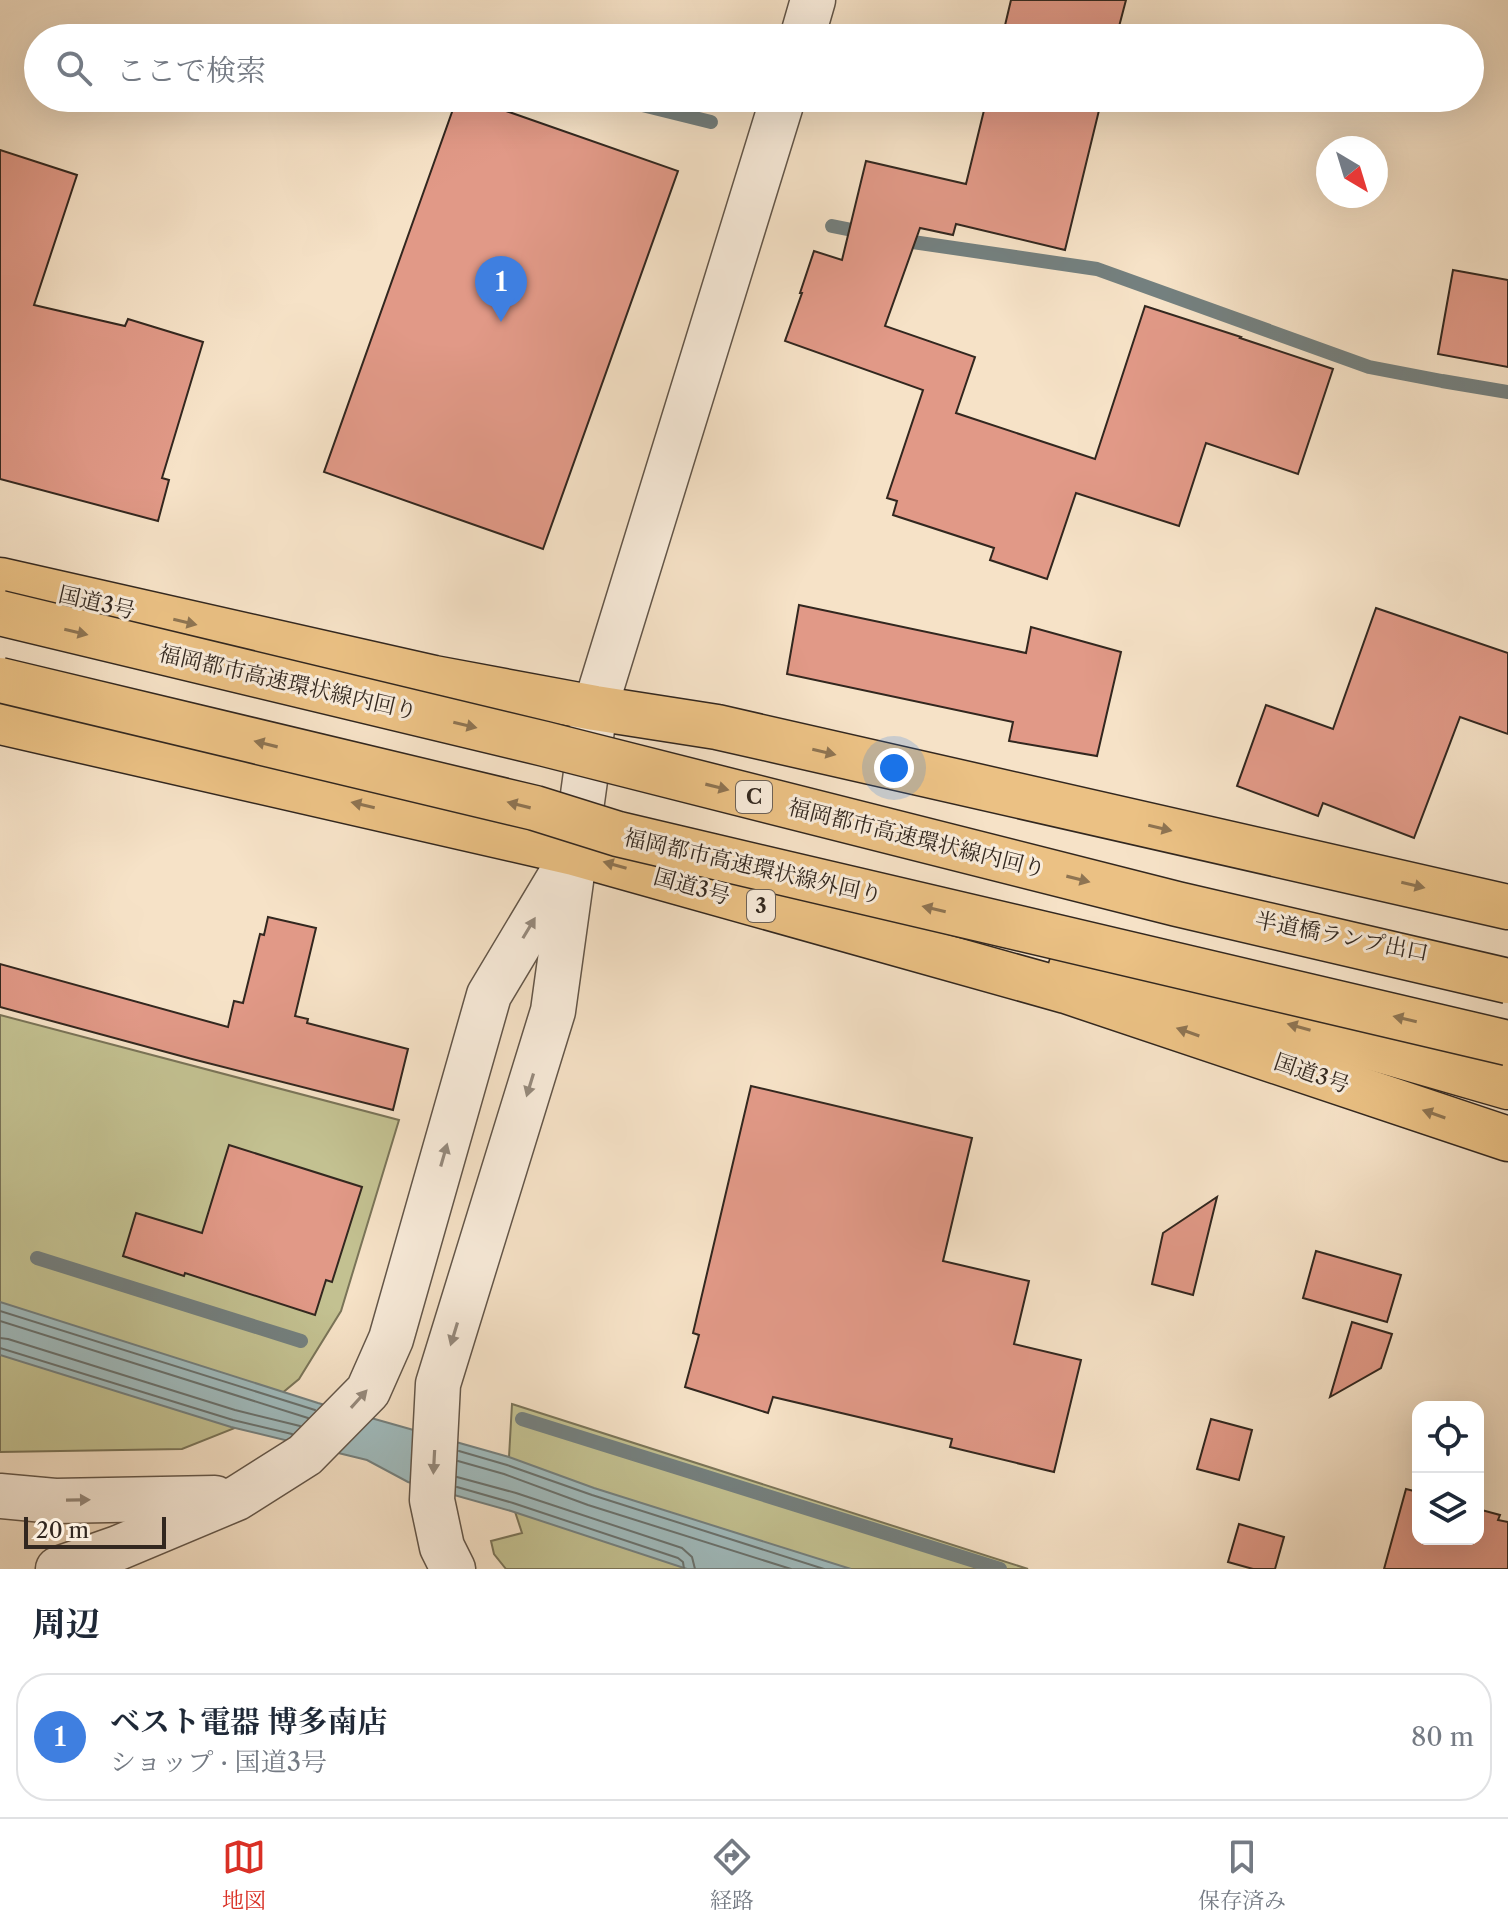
<!DOCTYPE html>
<html lang="ja">
<head>
<meta charset="utf-8">
<style>
	:root { --surface:#fff; --page:#f6f6f7; --text:#1f2937; --muted:#747a83; --line:#e0e1e3; --accent:#d93025 }
	body { margin:0; font-family:"Libre Caslon Text","Noto Serif JP",serif; background:var(--page); color:var(--text) }
	.controls { position:absolute; right:24px; bottom:24px; display:grid; overflow:hidden; border-radius:16px; box-shadow:0 8px 32px #0002 }
	.controls button { width:72px; height:72px; display:grid; place-items:center; padding:0; border:0; border-bottom:2px solid var(--line); background:var(--surface); color:var(--text); font:40px sans-serif }
	.compass { position:absolute; left:1316px; top:136px; width:72px; height:72px; border-radius:50%; background:var(--surface); box-shadow:0 8px 32px #0002; rotate:142deg }
	.scale { position:absolute; left:24px; bottom:20px; width:142px; box-sizing:border-box; padding-left:8px; border:4px solid #32271f; border-top:0; font-size:22px; line-height:28px; white-space:nowrap; color:#32271f; -webkit-text-stroke:6px #f9ecdb; paint-order:stroke }
	.you { position:absolute; left:894px; top:768px; width:28px; height:28px; margin:-20px; border:6px solid #fff; border-radius:50%; background:#1a73e8; box-shadow:0 0 0 12px #1a73e833 }
	.badge { display:grid; place-items:center; width:52px; height:52px; border-radius:50%; background:var(--accent); color:#fff; font-size:26px; font-weight:700 }
	.pin { position:absolute; translate:-50% -66px; filter:drop-shadow(0 2px 4px #0008) }
	.pin::after { content:''; position:absolute; top:42px; width:28px; height:24px; background:inherit; clip-path:polygon(0 0,100% 0,50% 100%) }
	.list { margin:0; padding:0; list-style:none }
	h2 { display:flex; justify-content:space-between; align-items:center; height:104px; margin:0; padding:0 32px; font-size:34px }
	h2 small { font-size:26px; font-weight:400; color:var(--muted) }
	.list li { display:grid; grid-template-columns:52px 1fr auto; gap:24px; align-items:center; box-sizing:border-box; height:128px; margin:0 16px 16px; padding:0 16px; border:2px solid var(--line); border-radius:32px }
	.list b { display:block; font-size:30px; white-space:nowrap }
	.list p { margin:0; font-size:26px; white-space:nowrap; color:var(--muted) }
	.list em { font-size:26px; font-style:normal; color:var(--muted) }
	.icon { flex:none; width:44px; height:44px; fill:none; stroke:currentColor; stroke-width:2; stroke-linecap:round; stroke-linejoin:round }
	.map { position:relative; flex:none; width:1508px; height:1569px; overflow:hidden }
	.search { position:absolute; background:var(--surface); box-shadow:0 8px 32px #0002; left:24px; right:24px; top:24px; height:88px; display:flex; align-items:center; gap:20px; box-sizing:border-box; padding:0 28px; border-radius:44px; color:var(--muted); font-size:30px }
	.sheet { height:248px; background:var(--surface) }
	nav { display:flex; justify-content:space-around; align-items:center; box-sizing:border-box; height:112px; border-top:2px solid var(--line); background:var(--surface); font-size:22px; color:var(--muted) }
	nav a { display:grid; justify-items:center; gap:4px }
	nav .on { color:var(--accent) }
	.map>svg:first-child { display:block }
	.green { fill:#c3c191; stroke:#7a7458; stroke-width:2 }
	.water { fill:#a0bcbf; stroke:#74807f; stroke-width:2 }
	.lines { fill:none; stroke-linecap:round; stroke-linejoin:round }
	.shore { stroke:#69726f; stroke-width:2 }
	.stream { stroke:#74807f; stroke-width:14 }
	.building { fill:#e19987; stroke:#32271f; stroke-width:2 }
	.minor-casing { stroke:#635649; stroke-width:47 }
	.highway-casing { stroke:#32271f; stroke-width:47 }
	.minor { stroke:#f9ecdb; stroke-width:44 }
	.highway { stroke:#ebc184; stroke-width:44 }
	.highway-bridge-casing { stroke:#32271f; stroke-width:47; stroke-linecap:butt }
	.highway-bridge { stroke:#ebc184; stroke-width:44 }
	.oneway { fill:#8e7452 }
	.oneway2 { fill:#968a7d }
	.labels { text-anchor:middle; stroke-width:6; stroke-linejoin:round; paint-order:stroke }
	.shield { fill:#f9ecdb; stroke:#6e6257; stroke-width:2 }
	.shield-label { font-size:20px; font-weight:bold; fill:#32271f }
	.street-label { font-size:22px; fill:#32271f; stroke:#f9ecdb }
</style>
</head>
<body>
<div class="map">
<svg width="1508" height="1569" viewBox="0 0 1508 1569">
	<rect width="100%" height="100%" fill="#f6e2c7"/>
	<filter id="stains"><feTurbulence type="fractalNoise" baseFrequency=".0025" numOctaves="4"/><feColorMatrix values="0 0 0 0 .2 0 0 0 0 .09 0 0 0 0 .02 0 0 0 .5 -.17"/></filter>
	<radialGradient id="worn" r=".72"><stop offset=".6" stop-color="#630" stop-opacity="0"/><stop offset="1" stop-color="#630" stop-opacity=".3"/></radialGradient>
	<!-- green -->
	<g class="green">
		<polygon points="0,1015 399,1120 341,1311 299,1379 245,1424 182,1449 0,1452"/>
		<polygon points="512,1404 1028,1569 506,1569 494,1554 491,1541 522,1533 504,1478 509,1457"/>
	</g>
	<!-- water -->
	<polygon class="water" points="0,1302 318,1403 509,1457 594,1488 851,1569 687,1569 511,1511 408,1482 367,1460 231,1427 0,1355"/>
	<g class="lines">
		<!-- shore -->
		<g class="shore">
			<polyline points="0,1311 315,1410"/>
			<polyline points="0,1321 308,1418"/>
			<polyline points="0,1338 8,1339 235,1410 300,1426"/>
			<polyline points="0,1348 233,1420 292,1434"/>
			<polyline points="459,1451 507,1465 592,1495 824,1569"/>
			<polyline points="458,1461 504,1474 588,1505 791,1569"/>
			<polyline points="457,1477 516,1493 682,1548 692,1557 695,1569"/>
			<polyline points="457,1487 513,1503 678,1558 683,1562 684,1569"/>
		</g>
		<!-- stream -->
		<g class="stream">
			<polyline points="614,98 711,122"/>
			<polyline points="832,226 867,233"/>
			<polyline points="899,240 1097,269 1369,367 1442,381 1508,392"/>
			<polyline points="37,1258 301,1341"/>
			<polyline points="522,1419 1000,1569"/>
		</g>
	</g>
	<!-- building -->
	<g class="building">
		<polygon points="1011,0 1126,0 1116,38 1002,38"/>
		<polygon points="457,98 469,98 678,171 543,549 324,472"/>
		<polygon points="987,98 1102,98 1065,250 956,224 953,235 920,228 885,326 975,357 956,413 1095,459 1145,306 1241,337 1240,338 1333,369 1298,474 1206,443 1179,526 1076,493 1047,579 990,560 994,548 893,515 897,501 887,498 923,390 785,341 802,293 800,293 814,251 842,260 866,161 966,184"/>
		<polygon points="0,150 77,175 34,305 125,326 128,319 203,342 162,478 169,480 158,521 0,479"/>
		<polygon points="1453,270 1508,280 1508,367 1438,354"/>
		<polygon points="799,605 1026,653 1031,627 1121,652 1097,756 1009,741 1013,722 787,674"/>
		<polygon points="1376,608 1508,653 1508,734 1460,717 1414,838 1323,803 1318,816 1237,786 1266,705 1333,729"/>
		<polygon points="268,917 316,928 295,1016 308,1019 307,1023 408,1049 393,1110 192,1059 0,1007 0,964 228,1027 234,1001 243,1003 260,934 264,935"/>
		<polygon points="751,1086 972,1138 943,1261 1029,1281 1014,1344 1081,1360 1054,1472 950,1447 952,1439 773,1397 768,1413 685,1387 699,1335 693,1333"/>
		<polygon points="229,1145 362,1187 332,1282 326,1280 315,1315 185,1273 184,1276 123,1256 136,1213 202,1233"/>
		<polygon points="1217,1197 1193,1295 1152,1284 1163,1233"/>
		<polygon points="1316,1251 1401,1275 1387,1322 1303,1298"/>
		<polygon points="1352,1322 1392,1334 1381,1368 1330,1397"/>
		<polygon points="1211,1419 1252,1430 1239,1480 1197,1469"/>
		<polygon points="1406,1489 1418,1492 1418,1539 1478,1539 1478,1509 1500,1515 1498,1520 1508,1522 1508,1569 1384,1569"/>
		<polygon points="1239,1524 1284,1537 1275,1569 1253,1569 1228,1562"/>
	</g>
	<g class="lines">
		<defs>
			<g id="minor">
				<polyline points="802,38 813,0"/>
				<polyline points="0,1496 55,1501 215,1498"/>
				<polyline points="58,1569 118,1548 237,1498 305,1455 368,1391 391,1339 489,995 565,868"/>
				<polyline points="453,1569 442,1547 432,1500 438,1384 553,1011 595,708 783,98"/>
			</g>
			<g id="highway">
				<polyline points="0,580 434,678 595,708 717,727 1508,907"/>
				<polyline points="0,722 574,853 1066,991 1508,1139"/>
				<polyline points="1071,967 1154,985 1508,1087"/>
			</g>
		</defs>
		<!-- minor casing -->
		<use href="#minor" class="minor-casing"/>
		<!-- highway casing -->
		<use href="#highway" class="highway-casing"/>
		<!-- minor -->
		<use href="#minor" class="minor"/>
		<!-- highway -->
		<use href="#highway" class="highway"/>
		<defs>
			<g id="highway-bridge">
				<polyline points="0,613 545,744 1177,904 1508,981"/>
				<polyline points="0,680 535,808 618,834 1508,1043"/>
			</g>
		</defs>
		<!-- highway-bridge casing -->
		<use href="#highway-bridge" class="highway-bridge-casing"/>
		<!-- highway-bridge -->
		<use href="#highway-bridge" class="highway-bridge"/>
	</g>
	<!-- one-way arrows -->
	<defs><path id="oneway-solid" d="M-6-.8H1V-3.2L6.5 0L1 3.2V.8H-6Z" transform="scale(2)"/></defs>
	<g class="oneway">
		<use href="#oneway-solid" transform="translate(185 622) rotate(13)"/>
		<use href="#oneway-solid" transform="translate(76 632) rotate(13)"/>
		<use href="#oneway-solid" transform="translate(465 725) rotate(13)"/>
		<use href="#oneway-solid" transform="translate(266 744) rotate(-166)"/>
		<use href="#oneway-solid" transform="translate(824 752) rotate(13)"/>
		<use href="#oneway-solid" transform="translate(717 787) rotate(14)"/>
		<use href="#oneway-solid" transform="translate(363 805) rotate(-167)"/>
		<use href="#oneway-solid" transform="translate(519 805) rotate(-166)"/>
		<use href="#oneway-solid" transform="translate(1160 828) rotate(13)"/>
		<use href="#oneway-solid" transform="translate(615 865) rotate(-164)"/>
		<use href="#oneway-solid" transform="translate(1078 879) rotate(14)"/>
		<use href="#oneway-solid" transform="translate(1413 885) rotate(13)"/>
		<use href="#oneway-solid" transform="translate(934 909) rotate(-167)"/>
		<use href="#oneway-solid" transform="translate(1405 1019) rotate(-167)"/>
		<use href="#oneway-solid" transform="translate(1299 1027) rotate(-164)"/>
		<use href="#oneway-solid" transform="translate(1188 1032) rotate(-161)"/>
		<use href="#oneway-solid" transform="translate(1434 1114) rotate(-161)"/>
	</g>
	<g class="oneway2">
		<use href="#oneway-solid" transform="translate(529 928) rotate(-59)"/>
		<use href="#oneway-solid" transform="translate(530 1085) rotate(107)"/>
		<use href="#oneway-solid" transform="translate(444 1155) rotate(-74)"/>
		<use href="#oneway-solid" transform="translate(454 1334) rotate(107)"/>
		<use href="#oneway-solid" transform="translate(359 1399) rotate(-48)"/>
		<use href="#oneway-solid" transform="translate(434 1462) rotate(93)"/>
		<use href="#oneway-solid" transform="translate(78 1500) rotate(-1)"/>
	</g>
	<g class="labels">
		<!-- shield labels -->
		<g class="shield">
			<rect x="736" y="781" width="36" height="32" rx="6"/>
			<rect x="747" y="890" width="28" height="32" rx="6"/>
		</g>
		<g class="shield-label">
			<text x="754" y="804">C</text>
			<text x="761" y="913">3</text>
		</g>
		<!-- street labels -->
		<g class="street-label">
			<text transform="translate(97 602) rotate(13)" y="8">国道3号</text>
			<text transform="translate(288 682) rotate(13)" y="8">福岡都市高速環状線内回り</text>
			<text transform="translate(917 838) rotate(14)" y="8">福岡都市高速環状線内回り</text>
			<text transform="translate(753 866) rotate(13)" y="8">福岡都市高速環状線外回り</text>
			<text transform="translate(692 886) rotate(16)" y="8">国道3号</text>
			<text transform="translate(1342 936) rotate(11)" y="8">半道橋ランプ出口</text>
			<text transform="translate(1312 1073) rotate(19)" y="8">国道3号</text>
		</g>
	</g>
	<rect width="100%" height="100%" filter="url(#stains)"/>
	<rect width="100%" height="100%" fill="url(#worn)"/>
</svg>
<div class="controls">
<button><svg class="icon" aria-label="locate" viewBox="0 0 24 24"><circle cx="12" cy="12" r="6"/><path d="M12 2v4M12 18v4M2 12h4M18 12h4"/></svg></button>
<button><svg class="icon" aria-label="layers" viewBox="0 0 24 24"><path d="M12 4l9 5-9 5-9-5zM3 14l9 5 9-5"/></svg></button>
</div>
<svg class="compass" viewBox="-18 -18 36 36"><path d="M0-13l5 13h-10z" fill="#e53935"/><path d="M0 13l5-13h-10z" fill="#747a83"/></svg>
<div class="scale">20 m</div>
<div class="you"></div>
<div class="pin badge" style="left:501px;top:322px;background:#3f7fe0">1</div>
<div class="search"><svg class="icon" aria-label="search" viewBox="0 0 24 24"><circle cx="10" cy="10" r="6"/><path d="M15 15l6 6"/></svg>ここで検索</div>
</div>
<section class="sheet">
<h2>周辺<small></small></h2>
<ul class="list">
<li><span class="badge" style="background:#3f7fe0">1</span><div><b>ベスト電器 博多南店</b><p>ショップ · 国道3号</p></div><em>80 m</em></li>
</ul>
</section>
<nav>
<a class="on"><svg class="icon" aria-label="map" viewBox="0 0 24 24"><path d="M3 6l6-2 6 2 6-2v14l-6 2-6-2-6 2zM9 4v14M15 6v14"/></svg>地図</a>
<a><svg class="icon" aria-label="directions" viewBox="0 0 24 24"><path d="M12 3l9 9-9 9-9-9zM9 14v-3h6M13 9l2 2-2 2"/></svg>経路</a>
<a><svg class="icon" aria-label="saved" viewBox="0 0 24 24"><path d="M7 4h10v16l-5-4-5 4z"/></svg>保存済み</a>
</nav>
</body>
</html>
